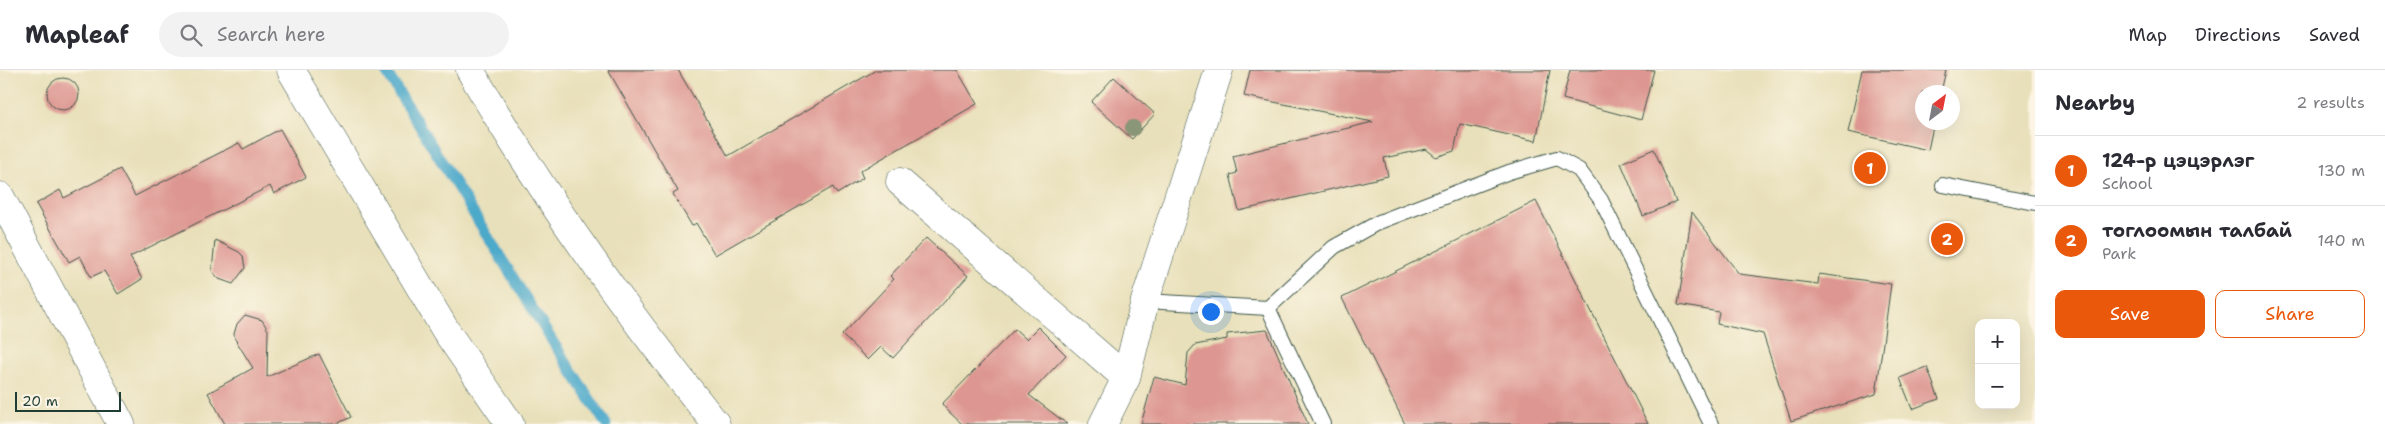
<!DOCTYPE html>
<html lang="en">
<head>
<meta charset="utf-8">
<style>
	:root { --surface:#fff; --page:#f2f2f3; --text:#2b2b33; --muted:#7c7c81; --line:#e1e1e2; --accent:#ea580c }
	body { margin:0; font-family:"Shantell Sans",sans-serif; background:var(--page); color:var(--text) }
	.controls { position:absolute; right:15px; bottom:15px; display:grid; overflow:hidden; border-radius:10px; box-shadow:0 5px 20px #0002 }
	.controls button { width:45px; height:45px; display:grid; place-items:center; padding:0; border:0; border-bottom:1px solid var(--line); background:var(--surface); color:var(--text); font:25px sans-serif }
	.compass { position:absolute; left:1915px; top:15px; width:45px; height:45px; border-radius:50%; background:var(--surface); box-shadow:0 5px 20px #0002; rotate:32deg }
	.scale { position:absolute; left:15px; bottom:12px; width:106px; box-sizing:border-box; padding-left:5px; border:2px solid #1f3d34; border-top:0; font-size:14px; line-height:18px; white-space:nowrap; color:#1f3d34; -webkit-text-stroke:4px #fcf5e5; paint-order:stroke }
	.you { position:absolute; left:1210px; top:241px; width:18px; height:18px; margin:-12px; border:4px solid #fff; border-radius:50%; background:#1a73e8; box-shadow:0 0 0 8px #1a73e833 }
	.badge { display:grid; place-items:center; width:32px; height:32px; border-radius:50%; background:var(--accent); color:#fff; font-size:16px; font-weight:700 }
	.pin { position:absolute; translate:-50% -50%; border:2px solid #fff; box-shadow:0 1px 5px #0006 }
	.list { margin:0; padding:0; list-style:none }
	h2 { display:flex; justify-content:space-between; align-items:center; height:65px; margin:0; padding:0 20px; font-size:21px }
	h2 small { font-size:16px; font-weight:400; color:var(--muted) }
	.list li { display:grid; grid-template-columns:32px 1fr auto; gap:15px; align-items:center; box-sizing:border-box; height:70px; padding:0 20px; border-top:1px solid var(--line) }
	.list b { display:block; font-size:19px; white-space:nowrap }
	.list p { margin:0; font-size:16px; white-space:nowrap; color:var(--muted) }
	.list em { font-size:16px; font-style:normal; color:var(--muted) }
	.actions { display:flex; gap:10px; padding:15px 20px }
	.actions a { flex:1; padding:11px 0; border:1px solid var(--accent); border-radius:10px; text-align:center; font-size:18px; color:var(--accent) }
	.actions .main { background:var(--accent); color:#fff }
	.icon { flex:none; width:28px; height:28px; fill:none; stroke:currentColor; stroke-width:2; stroke-linecap:round; stroke-linejoin:round }
	.map { position:relative; flex:none; width:2035px; height:354px; overflow:hidden }
	header { display:flex; align-items:center; gap:30px; box-sizing:border-box; height:70px; padding:0 25px; background:var(--surface); border-bottom:1px solid var(--line) }
	header strong { font-size:24px }
	nav { display:flex; gap:28px; margin-inline-start:auto; font-size:18px }
	.search { width:350px; height:45px; background:var(--page); display:flex; align-items:center; gap:12px; box-sizing:border-box; padding:0 18px; border-radius:28px; color:var(--muted); font-size:19px }
	main { display:flex }
	aside { flex:1; background:var(--surface) }
	.map>svg:first-child { display:block }
	.lines { fill:none; stroke-linecap:round; stroke-linejoin:round }
	.stream { stroke:#4ca9ca; stroke-width:11 }
	.building { fill:#dd9691 }
	.service-casing { stroke:#3d5548; stroke-width:16 }
	.minor-casing { stroke:#3d5548; stroke-width:29 }
	.tertiary-casing { stroke:#3d5548; stroke-width:29 }
	.service { stroke:#fff; stroke-width:14 }
	.minor { stroke:#fff; stroke-width:28 }
	.tertiary { stroke:#fff; stroke-width:28 }
	.tree { fill:#899678 }
</style>
</head>
<body>
<header>
<strong>Mapleaf</strong>
<div class="search"><svg class="icon" aria-label="search" viewBox="0 0 24 24"><circle cx="10" cy="10" r="6"/><path d="M15 15l6 6"/></svg>Search here</div>
<nav><a>Map</a><a>Directions</a><a>Saved</a></nav>
</header>
<main>
<div class="map">
<svg width="2035" height="354" viewBox="0 0 2035 354">
	<rect width="100%" height="100%" fill="#fcf5e5"/>
	<filter id="ink" filterUnits="userSpaceOnUse"><feTurbulence type="fractalNoise" baseFrequency=".02" numOctaves="2"/><feDisplacementMap in="SourceGraphic" scale="10" xChannelSelector="R" yChannelSelector="G"/><feConvolveMatrix kernelMatrix="1 2 1 2 8 2 1 2 1" color-interpolation-filters="sRGB"/></filter>
	<filter id="wash" filterUnits="userSpaceOnUse"><feTurbulence type="fractalNoise" baseFrequency=".0096" numOctaves="4" result="noise"/><feDisplacementMap in="SourceGraphic" scale="20" xChannelSelector="R" yChannelSelector="G"/><feGaussianBlur stdDeviation="1.12" result="paint"/><feColorMatrix in="noise" values="0 0 0 0 0 0 0 0 0 0 0 0 0 0 0 0 0 1.4 0 .05"/><feComposite in="paint" operator="in"/></filter>
	<g filter="url(#wash)">
		<rect width="100%" height="100%" fill="#e8e0ba"/>
		<g class="lines">
			<!-- stream -->
			<polyline class="stream" points="385,0 551,269 606,354"/>
		</g>
		<g id="blocks">
			<!-- building -->
			<g class="building">
				<polygon points="608,0 678,0 728,86 876,0 957,0 977,34 860,101 863,108 837,124 833,117 715,185 696,153 692,156 673,124 678,121"/>
				<polygon points="1250,0 1550,0 1536,71 1460,54 1454,81 1436,87 1426,79 1384,88 1388,106 1239,141 1230,105 1237,103 1233,86 1373,52 1244,26"/>
				<polygon points="1570,0 1654,0 1641,50 1563,29"/>
				<polygon points="1862,0 1946,0 1941,22 1922,22 1922,52 1934,52 1928,80 1848,62"/>
				<polygon points="1114,7 1155,44 1132,69 1091,32"/>
				<circle cx="63" cy="24" r="16"/>
				<polygon points="280,59 306,107 274,124 270,116 130,187 142,209 118,224 104,201 91,207 80,186 69,192 36,134 60,120 64,128 120,99 135,126 239,73 243,79"/>
				<polygon points="1654,79 1676,132 1643,146 1621,93"/>
				<polygon points="1536,131 1648,354 1405,354 1342,228"/>
				<polygon points="1692,142 1739,204 1818,214 1819,204 1891,214 1876,324 1791,351 1763,264 1717,254 1719,242 1678,235"/>
				<polygon points="926,168 968,206 893,288 881,277 868,290 842,265 894,209 890,206"/>
				<polygon points="215,170 239,182 243,186 245,198 233,214 219,209 212,201"/>
				<polygon points="245,245 262,250 268,260 267,307 319,284 351,347 336,354 225,354 208,323 253,298 235,269 234,264 237,254"/>
				<polygon points="1038,257 1066,285 1029,325 1067,354 962,354 947,340 942,334 1015,259 1026,269"/>
				<polygon points="1267,260 1308,354 1141,354 1154,307 1185,315 1188,283 1195,275 1227,269 1227,264"/>
				<polygon points="1927,297 1939,329 1912,339 1900,308"/>
			</g>
		</g>
	</g>
	<g filter="url(#ink)">
		<use href="#blocks" fill-opacity="0" stroke="#3d5548" stroke-width="1"/>
		<g class="lines">
			<defs>
				<g id="service">
					<polyline points="1943,115 2035,133"/>
					<polyline points="1145,231 1268,238 1334,177 1379,152 1509,102 1557,88 1579,100 1601,130 1711,354"/>
					<polyline points="1268,238 1323,354"/>
				</g>
				<g id="minor">
					<path d="M470,0C542,125 626,242 716,354"/>
					<polyline points="900,112 1126,308"/>
					<polyline points="0,126 121,354"/>
					<polyline points="1103,354 1126,308 1145,231 1219,0"/>
				</g>
				<polyline id="tertiary" points="291,0 446,261 510,354"/>
			</defs>
			<!-- service casing -->
			<use href="#service" class="service-casing"/>
			<!-- minor casing -->
			<use href="#minor" class="minor-casing"/>
			<!-- tertiary casing -->
			<use href="#tertiary" class="tertiary-casing"/>
			<!-- service -->
			<use href="#service" class="service"/>
			<!-- minor -->
			<use href="#minor" class="minor"/>
			<!-- tertiary -->
			<use href="#tertiary" class="tertiary"/>
		</g>
		<!-- trees -->
		<circle class="tree" cx="1133" cy="58" r="8"/>
	</g>
</svg>
<div class="controls">
<button>+</button>
<button>−</button>
</div>
<svg class="compass" viewBox="-18 -18 36 36"><path d="M0-13l5 13h-10z" fill="#e53935"/><path d="M0 13l5-13h-10z" fill="#7c7c81"/></svg>
<div class="scale">20 m</div>
<div class="you"></div>
<div class="pin badge" style="left:1870px;top:98px">1</div>
<div class="pin badge" style="left:1947px;top:169px">2</div>
</div>
<aside>
<h2>Nearby<small>2 results</small></h2>
<ul class="list">
<li><span class="badge">1</span><div><b>124-р цэцэрлэг</b><p>School</p></div><em>130 m</em></li>
<li><span class="badge">2</span><div><b>тоглоомын талбай</b><p>Park</p></div><em>140 m</em></li>
</ul>
<div class="actions"><a class="main">Save</a><a>Share</a></div>
</aside>
</main>
</body>
</html>
